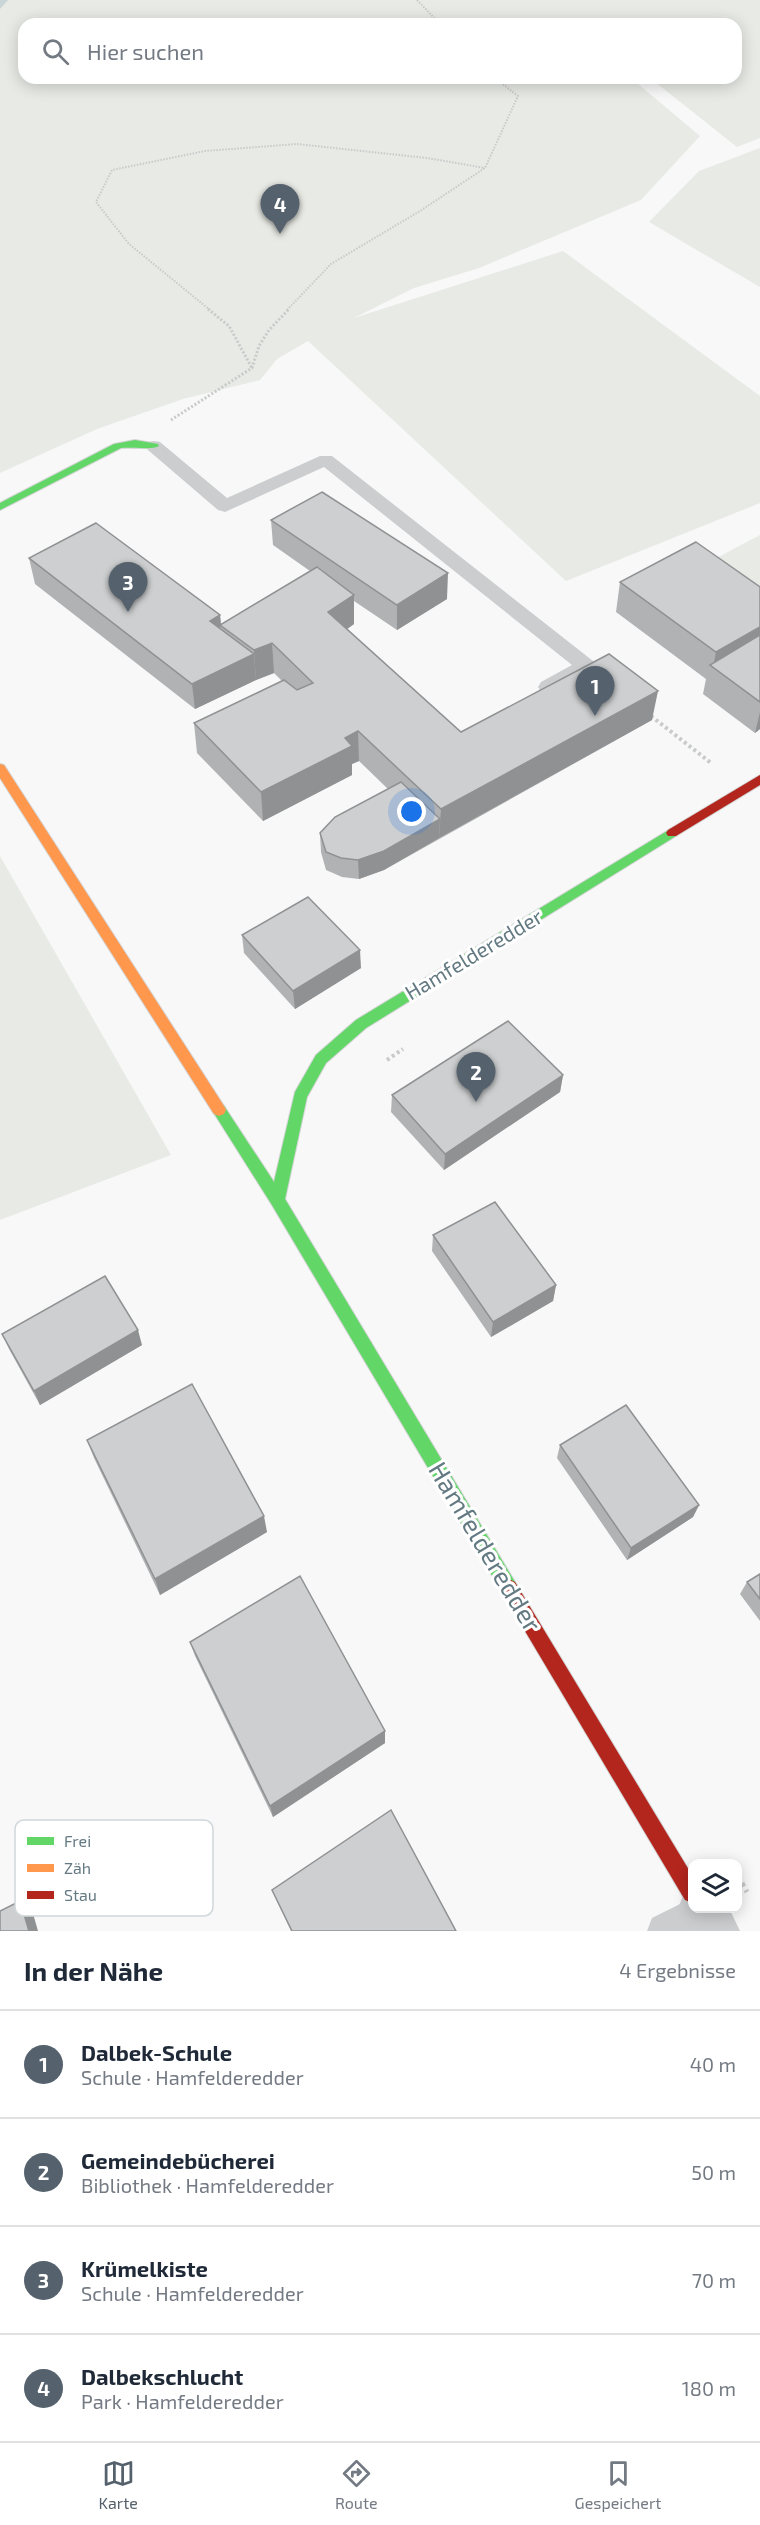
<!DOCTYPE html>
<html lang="de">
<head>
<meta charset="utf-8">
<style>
	:root { --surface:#fff; --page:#f2f2f3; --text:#1f2937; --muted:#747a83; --line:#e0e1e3; --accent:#55616c }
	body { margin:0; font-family:"Exo 2",sans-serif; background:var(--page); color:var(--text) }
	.controls { position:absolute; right:18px; bottom:18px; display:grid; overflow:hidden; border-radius:12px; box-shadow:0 3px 15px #0003 }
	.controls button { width:54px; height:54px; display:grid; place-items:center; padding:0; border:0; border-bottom:2px solid var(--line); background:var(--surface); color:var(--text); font:30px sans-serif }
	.you { position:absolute; left:412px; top:812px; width:21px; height:21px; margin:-15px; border:4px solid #fff; border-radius:50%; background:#1a73e8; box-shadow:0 0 0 9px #1a73e833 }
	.badge { display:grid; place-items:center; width:39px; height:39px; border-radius:50%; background:var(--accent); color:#fff; font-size:20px; font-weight:700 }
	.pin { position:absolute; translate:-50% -50px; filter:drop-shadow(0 2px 3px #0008) }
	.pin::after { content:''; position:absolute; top:32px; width:21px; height:18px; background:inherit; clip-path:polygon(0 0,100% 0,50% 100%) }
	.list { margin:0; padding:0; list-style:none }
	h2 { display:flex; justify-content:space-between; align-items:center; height:78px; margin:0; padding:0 24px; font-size:26px }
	h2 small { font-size:20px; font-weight:400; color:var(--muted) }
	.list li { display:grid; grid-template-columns:39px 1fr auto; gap:18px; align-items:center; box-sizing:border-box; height:108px; padding:0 24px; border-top:2px solid var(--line) }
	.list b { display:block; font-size:22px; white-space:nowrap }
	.list p { margin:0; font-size:20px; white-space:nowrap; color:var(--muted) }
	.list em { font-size:20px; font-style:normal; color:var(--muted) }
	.icon { flex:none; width:33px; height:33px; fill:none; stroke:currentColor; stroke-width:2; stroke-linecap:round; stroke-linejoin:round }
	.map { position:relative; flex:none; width:760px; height:1931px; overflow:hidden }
	.search { position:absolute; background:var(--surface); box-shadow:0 3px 15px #0003; left:18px; right:18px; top:18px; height:66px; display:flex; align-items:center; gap:15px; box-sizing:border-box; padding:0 21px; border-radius:18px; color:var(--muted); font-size:22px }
	.sheet { height:510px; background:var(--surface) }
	nav { display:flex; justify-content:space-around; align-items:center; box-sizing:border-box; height:84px; border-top:2px solid var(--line); background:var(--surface); font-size:16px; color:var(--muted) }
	nav a { display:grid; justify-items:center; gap:3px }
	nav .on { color:var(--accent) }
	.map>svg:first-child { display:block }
	.green { fill:#e8eae5 }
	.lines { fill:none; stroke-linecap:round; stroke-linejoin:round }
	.stream { fill:#c9d5d6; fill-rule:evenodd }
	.fast-casing { stroke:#d4d5d6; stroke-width:2 }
	.slow-casing { stroke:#d4d5d6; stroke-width:2 }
	.jam-casing { stroke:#d4d5d6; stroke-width:2 }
	.path-far3 { stroke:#c9cacb; stroke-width:2; stroke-dasharray:1.5 1.5; stroke-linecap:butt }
	.path-far2 { stroke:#c9cacb; stroke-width:3; stroke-dasharray:2 2; stroke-linecap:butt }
	.path-far1 { stroke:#c9cacb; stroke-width:4; stroke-dasharray:3 3; stroke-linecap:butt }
	.path { stroke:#c9cacb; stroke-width:5; stroke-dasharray:4 4; stroke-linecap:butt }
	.lane { fill:#cbcdce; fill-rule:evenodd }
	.street { fill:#cbcdce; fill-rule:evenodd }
	.fast { fill:#63d668; fill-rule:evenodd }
	.slow { fill:#ff974d; fill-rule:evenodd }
	.jam { fill:#b3261e; fill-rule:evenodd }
	.wall { fill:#b0b2b3 }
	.shaded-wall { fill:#909192 }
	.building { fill:#cdcfd0; stroke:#909192; stroke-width:1.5 }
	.labels { text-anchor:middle; stroke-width:6; stroke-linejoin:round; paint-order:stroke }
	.street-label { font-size:21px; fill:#647a83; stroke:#fff }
	.near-street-label { font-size:26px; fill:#647a83; stroke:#fff }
	.key { fill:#fff; stroke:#d0d7da; stroke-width:1.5 }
	.key-label { font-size:16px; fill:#647a83 }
</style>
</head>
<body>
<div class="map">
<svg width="760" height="1931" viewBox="0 0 760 1931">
	<rect width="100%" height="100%" fill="#f8f8f8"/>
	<!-- green -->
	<g class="green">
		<polygon points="0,0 760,0 760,138 737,147 650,78 736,78 736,24 24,24 24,78 631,78 700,136 641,200 479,268 414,288 354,318 563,251 760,396 760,503 566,581 308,341 277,359 260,380 183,399 97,429 0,473"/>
		<polygon points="760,148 760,287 649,222 699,171"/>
		<polygon points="760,535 760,606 703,565"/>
		<polygon points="0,856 171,1155 0,1220"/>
	</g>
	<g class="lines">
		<!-- stream -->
		<polygon class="stream" points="0,0 8,0 0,9"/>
		<defs>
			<g id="fast">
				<path d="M135,440L158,444L159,446C153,450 132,447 121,448L0,510V503L114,444Z"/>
				<polygon points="672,828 676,830 678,833 676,836 366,1028 326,1063 307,1097 285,1199 515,1582 518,1588 515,1594 509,1597 503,1594 272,1205 212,1110 214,1106 219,1104 224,1106 274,1182 295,1092 316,1055 356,1020"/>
			</g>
			<polygon id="slow" points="0,764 4,765 224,1106 226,1110 224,1114 219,1116 214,1114 0,778"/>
			<g id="jam">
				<polygon points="760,775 760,785 676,836 668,836 666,833 668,830"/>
				<polygon points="509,1579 515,1582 692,1875 692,1903 685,1900 503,1594 500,1588 503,1582"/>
			</g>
		</defs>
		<!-- fast casing -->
		<use href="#fast" class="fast-casing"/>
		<!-- slow casing -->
		<use href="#slow" class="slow-casing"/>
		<!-- jam casing -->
		<use href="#jam" class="jam-casing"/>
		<!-- path-far3 -->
		<g class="path-far3">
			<polyline points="417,0 440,24"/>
			<polyline points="210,310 129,244 96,202 112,170 205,151 297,144 427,158 485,168"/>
			<polyline points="287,310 331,264 420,211 485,168 518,96 495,78"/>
		</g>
		<!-- path-far2 -->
		<g class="path-far2">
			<polyline points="208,309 229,326 252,368"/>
			<polyline points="171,420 252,368 259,346 269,330 289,309"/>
		</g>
		<!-- path-far1 -->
		<g class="path-far1">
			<polyline points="651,716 711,763"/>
			<polyline points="387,1060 403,1049"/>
		</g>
		<!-- path -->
		<polyline class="path" points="738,1876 747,1892"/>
		<!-- lane -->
		<g class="lane">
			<path d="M154,441L160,442L227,498L320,456H332L593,661L596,666L593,671C578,679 558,697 541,692L538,687L541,682L572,665L324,467L225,512L218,510L148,450L145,446L148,442Z"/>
			<polygon points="692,1898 692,1908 721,1908 717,1924 702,1931 647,1931 652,1918"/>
		</g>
		<!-- street -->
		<polygon class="street" points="692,1888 692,1908 729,1908 740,1931 688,1931 678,1908 685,1891"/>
		<!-- fast -->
		<use href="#fast" class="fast"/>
		<!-- slow -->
		<use href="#slow" class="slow"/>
		<!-- jam -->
		<use href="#jam" class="jam"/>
	</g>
	<!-- wall -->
	<g class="wall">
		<polygon points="271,520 447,599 397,630 354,601 354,624 347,629 461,732 652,720 384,870 359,879 342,877 326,870 321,852 320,833 388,789 359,761 352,764 352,775 263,821 197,753 194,723 282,681 274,673 256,680 195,709 35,584 29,558 220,615 221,624 310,571 273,545"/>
		<polygon points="620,582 760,587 760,729 755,733 703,694 706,679 616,612"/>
		<polygon points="242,935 361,968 295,1009 244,953"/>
		<polygon points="563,1075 560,1092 444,1170 391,1112 392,1095"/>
		<polygon points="433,1235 556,1285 553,1301 491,1337 432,1251"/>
		<polygon points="2,1334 142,1345 40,1405 9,1349"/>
		<polygon points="87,1440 267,1532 160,1595 94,1458"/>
		<polygon points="560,1445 699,1505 693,1517 627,1560 557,1458"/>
		<polygon points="760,1574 760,1621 740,1594 747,1582"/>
		<polygon points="190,1642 385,1743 273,1817 195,1656"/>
		<polygon points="272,1890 456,1931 291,1931"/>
	</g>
	<!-- shaded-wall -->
	<g class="shaded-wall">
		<polygon points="448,573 447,599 397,630 397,605"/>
		<polygon points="354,595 354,624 329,642 328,612"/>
		<polygon points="220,615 221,626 220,625 222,641 210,621"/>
		<polygon points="760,627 760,652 713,667 716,652"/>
		<polygon points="272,643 274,673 256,680 254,650"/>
		<polygon points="254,654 256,680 195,709 192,684"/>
		<polygon points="658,691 652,720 439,838 441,809"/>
		<polygon points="760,712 760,729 755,733"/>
		<polygon points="358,731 359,761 352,764 352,775 263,821 261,792 345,738"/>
		<polygon points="440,819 439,838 384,870 359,879 358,860"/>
		<polygon points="360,950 361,968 295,1009 293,991"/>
		<polygon points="563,1075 560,1092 444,1170 445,1154"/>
		<polygon points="556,1285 553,1301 491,1337 493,1322"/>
		<polygon points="138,1330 142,1345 40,1405 34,1391"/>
		<polygon points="699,1505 693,1517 627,1560 631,1548"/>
		<polygon points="264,1516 267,1532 160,1595 155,1579"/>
		<polygon points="385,1731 385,1743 273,1817 270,1806"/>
		<polygon points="20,1901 32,1910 38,1931 29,1931"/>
	</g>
	<!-- building -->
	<g class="building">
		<polygon points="322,492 448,573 397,605 271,520"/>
		<polygon points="96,523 220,615 210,621 254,654 192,684 29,558"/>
		<polygon points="696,542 760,587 760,627 716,652 620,582"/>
		<polygon points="317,567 354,595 328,612 461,732 609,654 658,691 441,809 358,731 345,738 352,746 261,792 194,723 284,680 297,690 313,683 272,643 254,650 220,625"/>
		<polygon points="760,635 760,702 710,665"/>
		<polygon points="401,782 440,819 384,851 358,860 341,858 326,852 320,833 335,817"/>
		<polygon points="308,897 360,950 293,991 242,935"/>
		<polygon points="508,1021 563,1075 445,1154 392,1095"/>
		<polygon points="495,1202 556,1285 493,1322 433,1235"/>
		<polygon points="105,1276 138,1330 34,1391 2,1334"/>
		<polygon points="192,1384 264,1516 155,1579 87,1440"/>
		<polygon points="626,1405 699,1505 631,1548 560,1445"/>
		<polygon points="760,1574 760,1599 747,1582"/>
		<polygon points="300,1576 385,1731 270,1806 190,1642"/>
		<polygon points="391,1810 456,1931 292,1931 272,1890"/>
		<polygon points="20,1901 29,1931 0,1931 0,1911"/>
	</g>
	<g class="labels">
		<!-- street labels -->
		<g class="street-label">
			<text transform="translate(474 955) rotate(-31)" y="7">Hamfelderedder</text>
		</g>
		<!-- near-street labels -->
		<g class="near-street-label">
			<text transform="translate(485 1547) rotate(59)" y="9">Hamfelderedder</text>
		</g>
	</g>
	<!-- legend -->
	<rect x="15" y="1820" width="198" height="96" rx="9" class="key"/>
	<rect x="27" y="1837" width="27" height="8" fill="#63d668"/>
	<rect x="27" y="1864" width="27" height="8" fill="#ff974d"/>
	<rect x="27" y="1891" width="27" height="8" fill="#b3261e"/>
	<g class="key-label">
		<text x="64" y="1847">Frei</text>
		<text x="64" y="1874">Zäh</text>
		<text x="64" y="1901">Stau</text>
	</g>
</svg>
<div class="controls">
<button><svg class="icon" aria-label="layers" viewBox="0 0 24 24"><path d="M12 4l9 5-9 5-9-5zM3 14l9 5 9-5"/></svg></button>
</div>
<div class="you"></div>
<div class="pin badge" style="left:595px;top:716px">1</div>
<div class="pin badge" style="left:476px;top:1102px">2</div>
<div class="pin badge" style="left:128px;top:612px">3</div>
<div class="pin badge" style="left:280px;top:234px">4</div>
<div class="search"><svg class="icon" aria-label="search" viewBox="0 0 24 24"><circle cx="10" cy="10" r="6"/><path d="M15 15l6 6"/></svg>Hier suchen</div>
</div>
<section class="sheet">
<h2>In der Nähe<small>4 Ergebnisse</small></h2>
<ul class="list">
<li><span class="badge">1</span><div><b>Dalbek-Schule</b><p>Schule · Hamfelderedder</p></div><em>40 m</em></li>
<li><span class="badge">2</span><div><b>Gemeindebücherei</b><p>Bibliothek · Hamfelderedder</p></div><em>50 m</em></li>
<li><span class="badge">3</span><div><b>Krümelkiste</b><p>Schule · Hamfelderedder</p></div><em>70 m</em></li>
<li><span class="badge">4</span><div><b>Dalbekschlucht</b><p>Park · Hamfelderedder</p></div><em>180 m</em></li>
</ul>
</section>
<nav>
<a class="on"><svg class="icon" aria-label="map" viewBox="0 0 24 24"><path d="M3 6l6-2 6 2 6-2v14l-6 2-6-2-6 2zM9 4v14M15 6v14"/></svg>Karte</a>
<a><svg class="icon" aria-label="directions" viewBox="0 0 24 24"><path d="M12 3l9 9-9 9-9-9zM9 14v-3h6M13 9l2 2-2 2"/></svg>Route</a>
<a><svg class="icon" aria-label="saved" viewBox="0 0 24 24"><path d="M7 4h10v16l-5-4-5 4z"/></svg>Gespeichert</a>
</nav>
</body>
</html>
